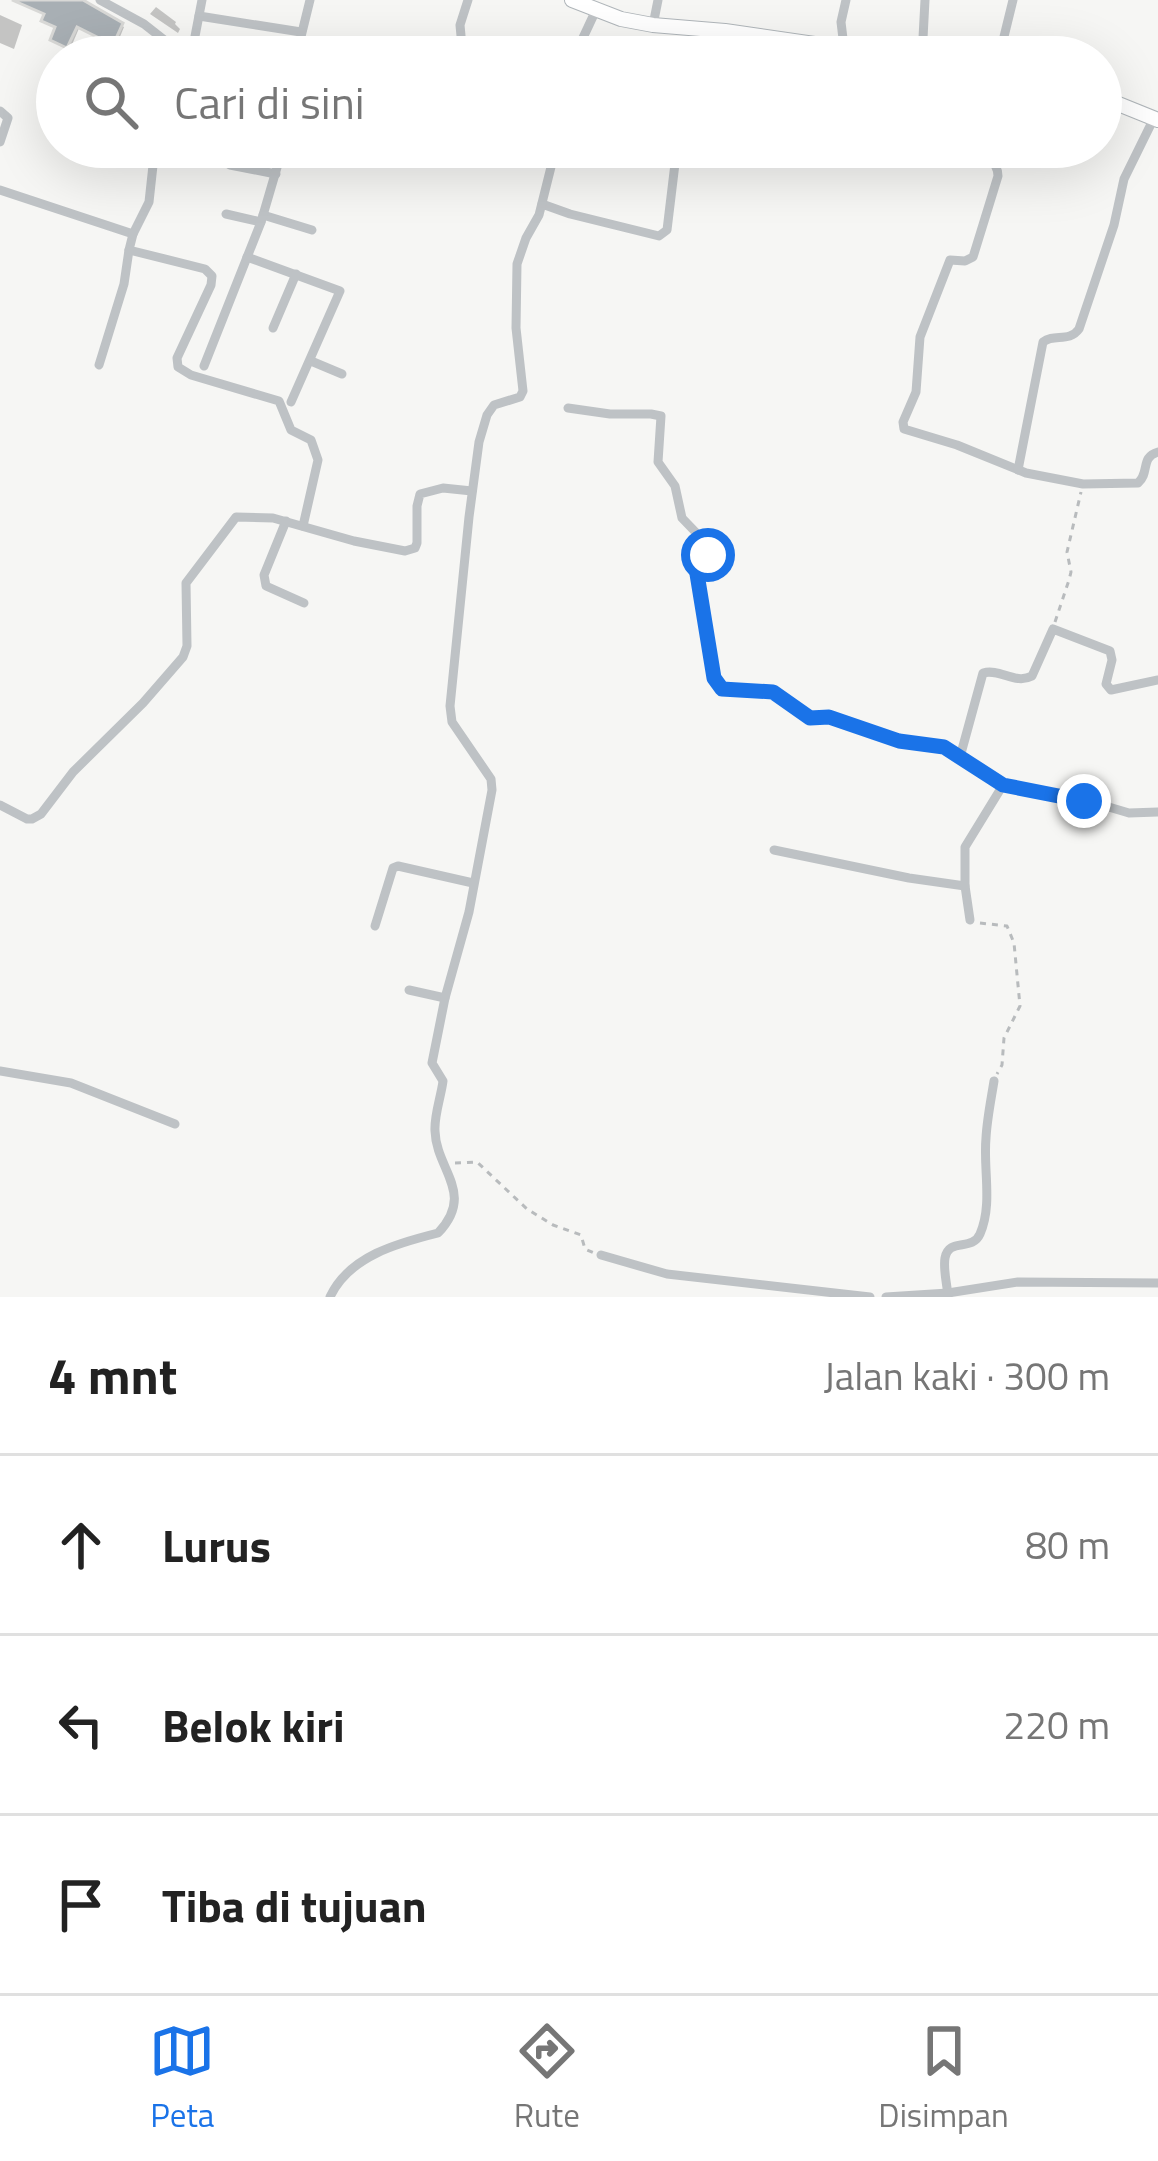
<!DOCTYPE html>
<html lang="id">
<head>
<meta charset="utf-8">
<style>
	:root { --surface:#fff; --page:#f6f6f6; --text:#222; --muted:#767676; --line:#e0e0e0; --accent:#1a73e8 }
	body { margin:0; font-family:"Titillium Web",sans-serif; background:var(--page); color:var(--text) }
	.stop { position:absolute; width:36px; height:36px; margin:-27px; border:9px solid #1a73e8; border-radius:50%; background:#fff }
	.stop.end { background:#1a73e8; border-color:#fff; box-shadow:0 3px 12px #0008 }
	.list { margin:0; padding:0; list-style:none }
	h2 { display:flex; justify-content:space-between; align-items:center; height:156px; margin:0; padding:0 48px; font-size:51px }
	h2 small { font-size:39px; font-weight:400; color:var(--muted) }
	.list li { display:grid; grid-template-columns:78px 1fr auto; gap:36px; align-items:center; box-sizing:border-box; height:180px; padding:0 48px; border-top:3px solid var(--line) }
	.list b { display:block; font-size:45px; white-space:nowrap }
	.list em { font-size:39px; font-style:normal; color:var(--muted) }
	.icon { flex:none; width:66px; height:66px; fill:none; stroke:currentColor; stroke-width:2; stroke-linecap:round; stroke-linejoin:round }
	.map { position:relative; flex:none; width:1158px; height:1297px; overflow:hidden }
	.search { position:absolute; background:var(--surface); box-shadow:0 12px 48px #0002; left:36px; right:36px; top:36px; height:132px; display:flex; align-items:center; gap:30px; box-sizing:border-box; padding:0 42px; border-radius:66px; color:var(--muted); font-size:45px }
	.sheet { height:696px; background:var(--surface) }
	nav { display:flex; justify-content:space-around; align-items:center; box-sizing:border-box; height:168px; border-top:3px solid var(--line); background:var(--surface); font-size:33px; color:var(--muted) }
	nav a { display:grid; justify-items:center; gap:6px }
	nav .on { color:var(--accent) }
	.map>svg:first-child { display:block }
	.shadow { fill:#0003 }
	.building { fill:#a8afb4; stroke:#d8d8d6; stroke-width:3 }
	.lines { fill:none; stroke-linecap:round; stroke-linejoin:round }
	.secondary-casing { stroke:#b0b6ba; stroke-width:16 }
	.path { stroke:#b8bbbd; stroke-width:3; stroke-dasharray:6 6; stroke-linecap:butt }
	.minor { stroke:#bec2c5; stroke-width:9 }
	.secondary { stroke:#fff; stroke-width:14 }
	.route { stroke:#1a73e8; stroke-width:15 }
</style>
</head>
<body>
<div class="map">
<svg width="1158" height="1297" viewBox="0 0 1158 1297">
	<rect width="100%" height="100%" fill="#f6f6f4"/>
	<!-- shadow -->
	<g class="shadow">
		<polygon points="29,0 76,0 124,27 117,44 80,26 71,47 54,39 59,26 47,13"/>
		<polygon points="156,7 176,22 175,24 180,29 178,33 150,14"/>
		<polygon points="0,15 22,25 14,49 0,43"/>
	</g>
	<!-- building -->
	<polygon class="building" points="12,0 83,0 123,23 113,45 77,27 67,48 50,40 55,27 41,21 44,14"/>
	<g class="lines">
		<defs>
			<g id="secondary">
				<polyline points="572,0 621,19 653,25 725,31 904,57"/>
				<polyline points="1101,97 1158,120"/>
			</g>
		</defs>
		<!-- secondary casing -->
		<use href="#secondary" class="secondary-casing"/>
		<!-- path -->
		<g class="path">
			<polyline points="1055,622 1069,580 1071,572 1067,552 1081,492"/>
			<polyline points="980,923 1007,926 1014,943 1020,1006 1004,1038 1002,1065 997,1074"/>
			<polyline points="455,1163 477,1162 527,1209 553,1225 581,1235 585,1249 594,1253"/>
		</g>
		<!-- minor -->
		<g class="minor">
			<polyline points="100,0 144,24 186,57"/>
			<polyline points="199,16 301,32"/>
			<polyline points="653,25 658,0"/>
			<polyline points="844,47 841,22 846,0"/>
			<polyline points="191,57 202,0"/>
			<polyline points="296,57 310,0"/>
			<polyline points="463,57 460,25 468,0"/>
			<polyline points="574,57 596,10"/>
			<polyline points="706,57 725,31"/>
			<polyline points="779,57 782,41"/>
			<polyline points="922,57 925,0"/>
			<polyline points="999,57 1013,0"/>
			<polyline points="0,111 8,118 0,142"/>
			<polyline points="232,147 230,165 276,174"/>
			<path d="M983,147C986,159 998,162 998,176L973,257L965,261L950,260L920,337L916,392L903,422L904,429L957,445L1026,473L1083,484L1138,483C1150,473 1140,457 1158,452"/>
			<polyline points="0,190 133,234 129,250 205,269 212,276 211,285 177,358 178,367 191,375 279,401 291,430 311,440 318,460 303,526"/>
			<polyline points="542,204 570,214 659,236 667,230 677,147"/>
			<polyline points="226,214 261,222"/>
			<polyline points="263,215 312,230"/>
			<polyline points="133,234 149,202 155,147"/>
			<polyline points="247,257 340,291 291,402"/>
			<polyline points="273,328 296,274"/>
			<polyline points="311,361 342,374"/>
			<polyline points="99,365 124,284 129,250"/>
			<polyline points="204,366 261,222 283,147"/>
			<polyline points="568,408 610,414 651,414 661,416 658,462 675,486 682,518 707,544 707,559 699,567 697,574 714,678 722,689 773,692 810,718 829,717 899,741 944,747 1003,785 1102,805 1129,813 1158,812"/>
			<path d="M1018,470L1043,342C1054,333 1069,343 1079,329L1114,225L1124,179L1154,118"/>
			<polyline points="286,521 264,575 266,586 304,603"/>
			<path d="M960,757L983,673C1000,668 1015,685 1032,676L1053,629L1110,651L1112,660L1106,684L1111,690L1158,680"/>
			<polyline points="0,805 27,819 32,819 41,814 73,772 143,703 183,657 187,646 186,583 236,517 273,518 354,541 405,551 415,548 417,543 417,506 420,494 443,488 472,491"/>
			<polyline points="774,850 909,878 965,886"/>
			<polyline points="970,920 965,886 965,847 1003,785"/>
			<polyline points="375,926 393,868 398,866 473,883"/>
			<polyline points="409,990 445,998"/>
			<polyline points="0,1071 71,1083 175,1124"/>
			<polyline points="601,1255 667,1274 870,1297"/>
			<path d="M948,1296C947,1284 943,1269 945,1258C949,1237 972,1252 980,1234C993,1204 983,1169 986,1138C987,1119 991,1100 994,1081"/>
			<path d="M330,1297C349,1256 398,1243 438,1233C476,1193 436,1170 435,1131C434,1115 441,1097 443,1081L432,1063L445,998L469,912L492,790L491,779L452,722L450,706L469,517L479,442L487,415L494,405L520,397L523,391L516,328L517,264L526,238L539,215L556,147"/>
			<polyline points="886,1297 948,1293 1018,1282 1158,1283"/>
		</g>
		<!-- secondary -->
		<use href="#secondary" class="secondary"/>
	</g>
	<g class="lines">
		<!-- route -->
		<polyline class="route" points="708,555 706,563 697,570 697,574 714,678 722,689 773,692 810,718 829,717 899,741 944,747 1003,785 1084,801"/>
	</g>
</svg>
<div class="stop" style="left:708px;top:555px"></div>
<div class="stop end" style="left:1084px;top:801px"></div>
<div class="search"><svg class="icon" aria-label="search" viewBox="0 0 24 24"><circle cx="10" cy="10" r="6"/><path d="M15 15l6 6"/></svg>Cari di sini</div>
</div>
<section class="sheet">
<h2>4 mnt<small>Jalan kaki · 300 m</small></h2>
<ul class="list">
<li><svg class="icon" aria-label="ahead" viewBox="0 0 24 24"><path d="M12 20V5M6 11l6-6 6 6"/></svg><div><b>Lurus</b></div><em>80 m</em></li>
<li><svg class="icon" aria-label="left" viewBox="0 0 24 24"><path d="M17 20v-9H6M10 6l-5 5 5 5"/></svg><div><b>Belok kiri</b></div><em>220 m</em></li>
<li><svg class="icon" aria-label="arrive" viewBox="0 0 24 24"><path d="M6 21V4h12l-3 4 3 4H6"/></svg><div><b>Tiba di tujuan</b></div></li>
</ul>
</section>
<nav>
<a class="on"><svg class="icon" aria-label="map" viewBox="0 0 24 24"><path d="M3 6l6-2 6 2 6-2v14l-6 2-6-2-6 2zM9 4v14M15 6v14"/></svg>Peta</a>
<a><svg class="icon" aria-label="directions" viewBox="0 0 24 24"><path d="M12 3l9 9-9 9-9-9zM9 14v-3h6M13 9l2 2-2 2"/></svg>Rute</a>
<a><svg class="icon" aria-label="saved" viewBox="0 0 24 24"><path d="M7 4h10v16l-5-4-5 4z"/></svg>Disimpan</a>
</nav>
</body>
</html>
